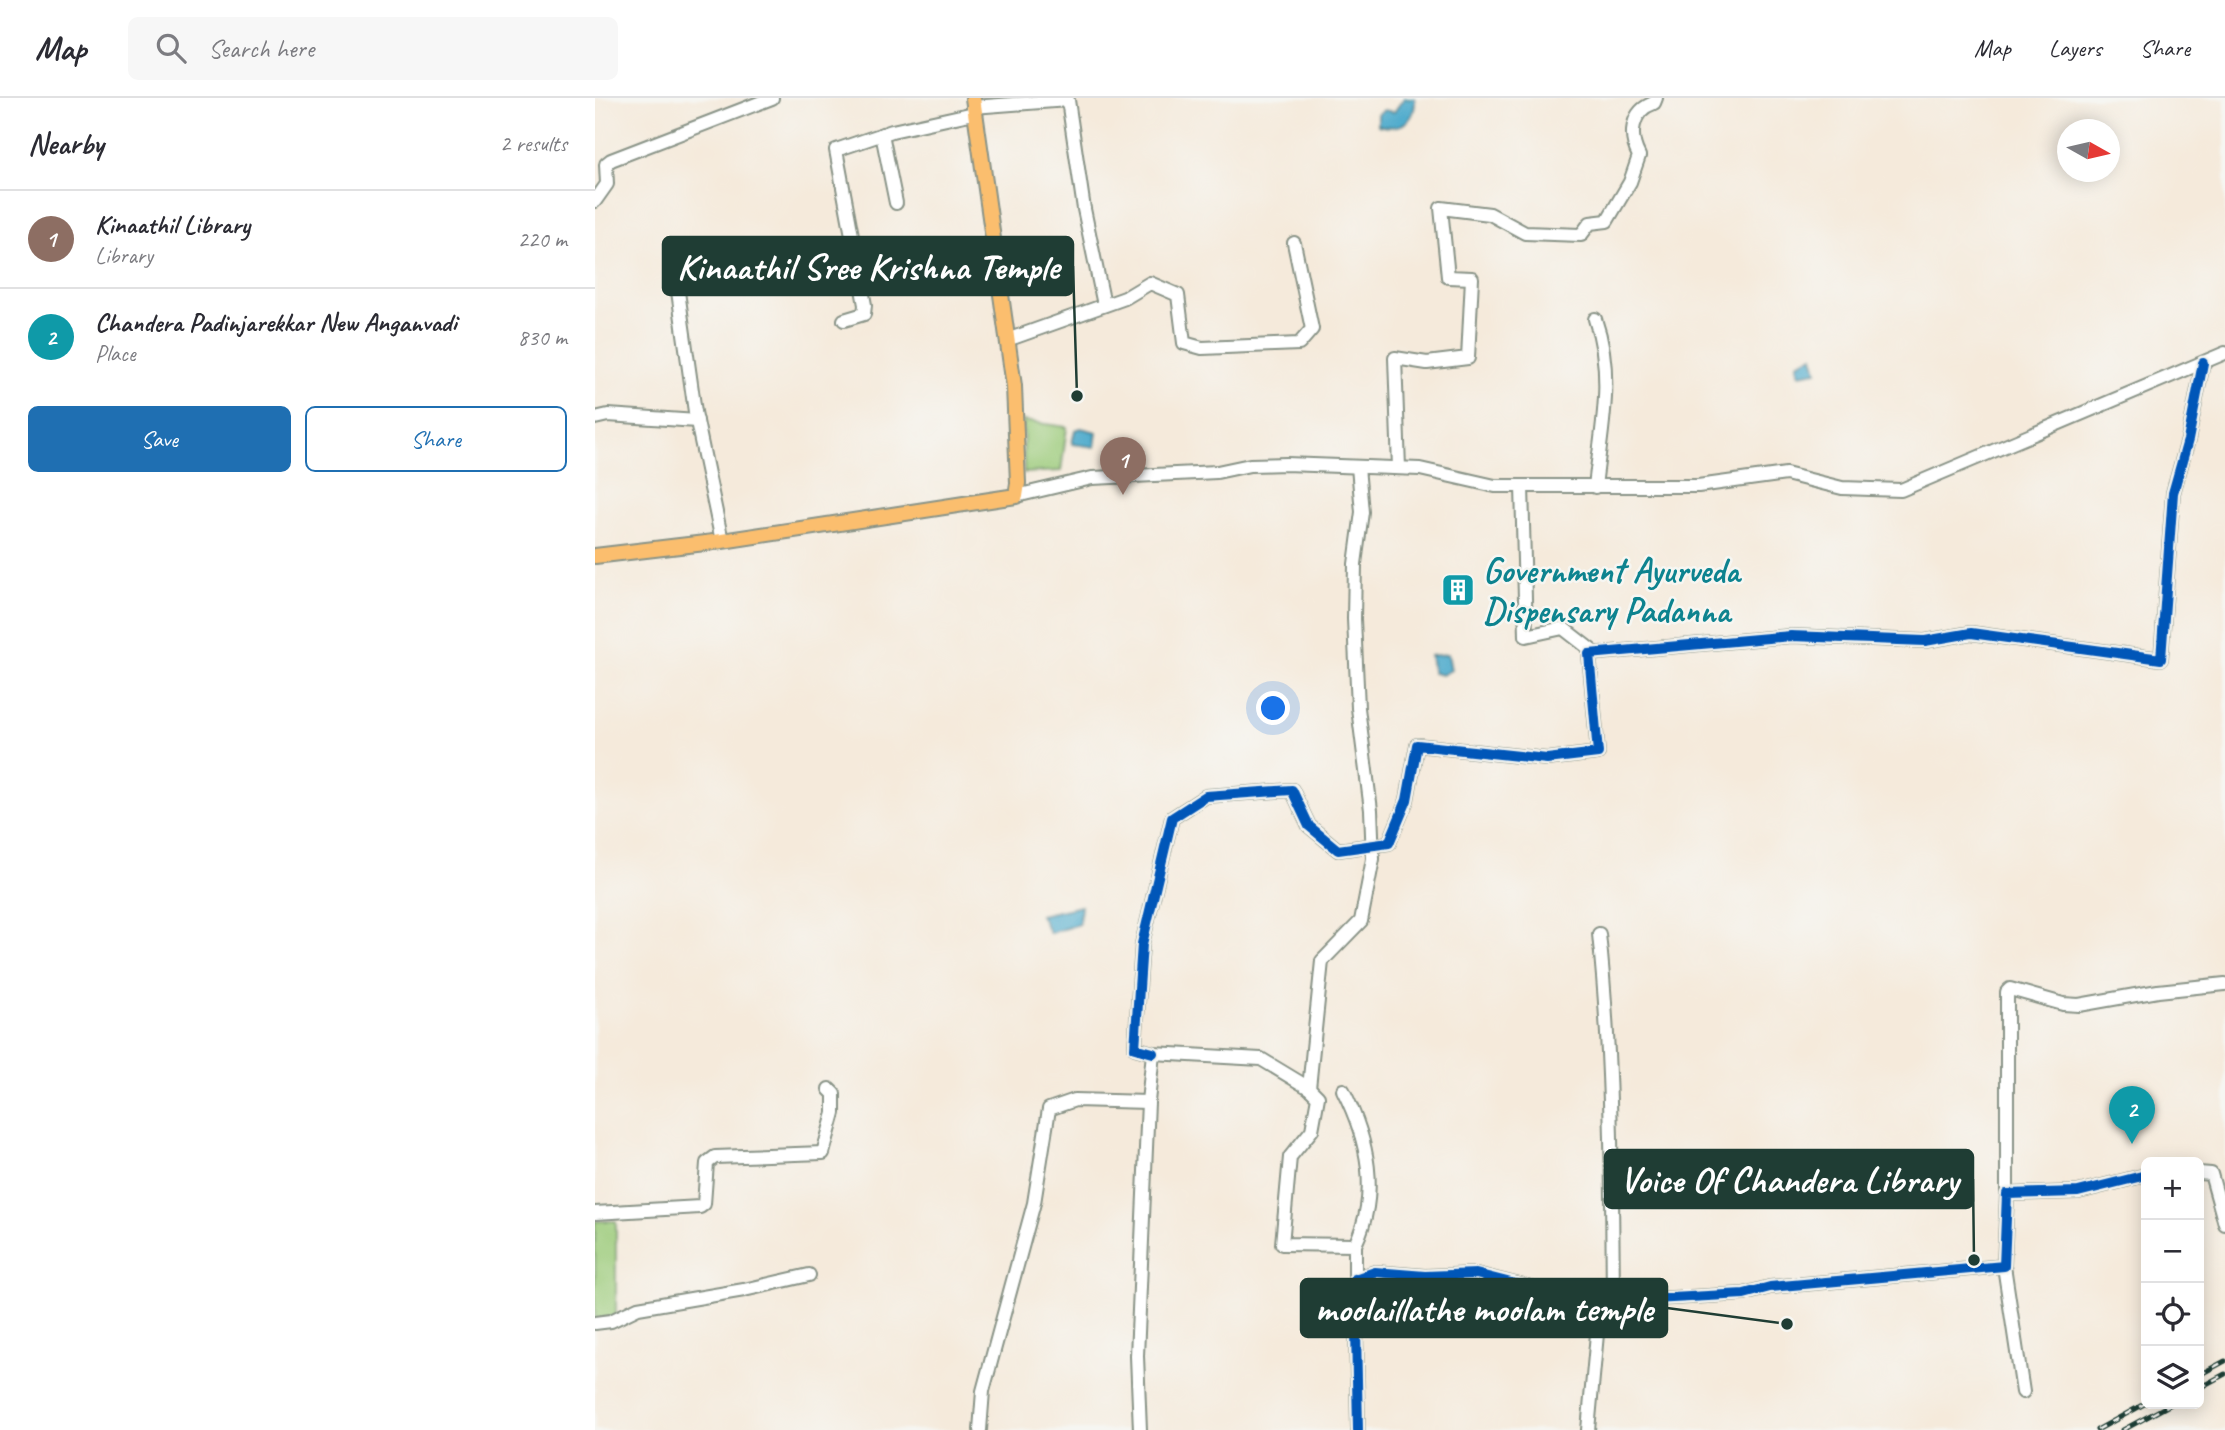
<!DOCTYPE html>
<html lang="en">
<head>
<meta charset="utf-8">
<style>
	:root { --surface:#fff; --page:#f7f7f7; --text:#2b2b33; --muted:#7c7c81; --line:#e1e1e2; --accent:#1f6fb2 }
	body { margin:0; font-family:Caveat,sans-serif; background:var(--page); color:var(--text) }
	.controls { position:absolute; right:21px; bottom:21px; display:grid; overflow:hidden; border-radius:10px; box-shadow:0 4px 18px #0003 }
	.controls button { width:63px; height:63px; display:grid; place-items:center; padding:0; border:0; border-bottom:2px solid var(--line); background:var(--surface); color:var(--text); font:35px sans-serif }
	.compass { position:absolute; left:1462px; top:21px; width:63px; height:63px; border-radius:50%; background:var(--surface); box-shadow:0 4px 18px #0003; rotate:98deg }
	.you { position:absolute; left:679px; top:611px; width:24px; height:24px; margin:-18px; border:5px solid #fff; border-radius:50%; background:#1a73e8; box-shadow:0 0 0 10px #1a73e833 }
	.badge { display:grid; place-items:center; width:46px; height:46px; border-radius:50%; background:var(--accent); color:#fff; font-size:23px; font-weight:700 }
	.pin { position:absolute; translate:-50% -58px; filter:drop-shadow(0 2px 4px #0008) }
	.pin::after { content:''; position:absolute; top:37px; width:24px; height:21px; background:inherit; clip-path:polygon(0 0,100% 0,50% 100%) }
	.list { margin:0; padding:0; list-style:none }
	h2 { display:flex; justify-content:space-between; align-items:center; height:91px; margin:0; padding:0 28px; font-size:30px }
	h2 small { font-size:23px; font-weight:400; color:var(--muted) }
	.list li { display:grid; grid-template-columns:46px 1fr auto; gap:21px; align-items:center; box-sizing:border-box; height:98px; padding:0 28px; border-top:2px solid var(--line) }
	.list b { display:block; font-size:26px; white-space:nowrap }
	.list p { margin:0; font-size:23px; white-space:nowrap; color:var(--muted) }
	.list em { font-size:23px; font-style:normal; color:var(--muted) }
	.actions { display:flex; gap:14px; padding:21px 28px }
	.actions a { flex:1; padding:16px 0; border:2px solid var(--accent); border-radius:10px; text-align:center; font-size:24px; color:var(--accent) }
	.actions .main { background:var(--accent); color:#fff }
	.icon { flex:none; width:38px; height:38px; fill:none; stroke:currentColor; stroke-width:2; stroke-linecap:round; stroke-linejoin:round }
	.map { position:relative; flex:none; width:1630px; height:1332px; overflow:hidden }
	header { display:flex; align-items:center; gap:42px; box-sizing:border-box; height:98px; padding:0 35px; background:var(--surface); border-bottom:2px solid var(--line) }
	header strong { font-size:33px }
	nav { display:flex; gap:38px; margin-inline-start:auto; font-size:24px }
	.search { width:490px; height:63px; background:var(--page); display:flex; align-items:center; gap:18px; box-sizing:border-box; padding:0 24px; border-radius:10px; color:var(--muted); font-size:26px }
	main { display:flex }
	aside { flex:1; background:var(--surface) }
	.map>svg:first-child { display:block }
	.green { fill:#9ccb7a; stroke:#5e8457; stroke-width:2 }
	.water { fill:#4daacc; stroke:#367480; stroke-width:2 }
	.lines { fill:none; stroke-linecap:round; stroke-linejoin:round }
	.minor-casing { stroke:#8a9488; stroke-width:16 }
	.major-casing { stroke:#8a9488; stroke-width:18 }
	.minor { stroke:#fff; stroke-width:12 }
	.major { stroke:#fbbe6e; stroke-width:14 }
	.rail-casing { stroke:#1f3d34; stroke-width:5 }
	.rail { stroke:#f6f6f2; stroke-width:2.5; stroke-dasharray:8; stroke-linecap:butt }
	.cycleway-casing { stroke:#f6f6f2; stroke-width:15 }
	.cycleway { stroke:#0057b8; stroke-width:10 }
	.labels { text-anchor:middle; stroke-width:5; stroke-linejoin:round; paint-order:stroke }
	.culture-label { font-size:35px; font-weight:bold; fill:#0d838f; stroke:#f6f6f2; text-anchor:start }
	.leader { fill:none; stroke:#1f3d34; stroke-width:2.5 }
	.callout-dot { fill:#1f3d34; stroke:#f6f6f2; stroke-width:2.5 }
	.callout { fill:#1f3d34; stroke:#1f3d34; stroke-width:2.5 }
	.callout-label { font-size:37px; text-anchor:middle; font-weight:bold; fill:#fff }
</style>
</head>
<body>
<header>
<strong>Map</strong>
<div class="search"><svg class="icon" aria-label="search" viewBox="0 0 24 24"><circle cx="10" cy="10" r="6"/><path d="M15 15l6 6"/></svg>Search here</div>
<nav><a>Map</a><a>Layers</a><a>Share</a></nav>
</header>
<main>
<aside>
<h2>Nearby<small>2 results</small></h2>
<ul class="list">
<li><span class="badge" style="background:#8d6e63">1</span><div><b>Kinaathil Library</b><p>Library</p></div><em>220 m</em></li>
<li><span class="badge" style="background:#0f9aa8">2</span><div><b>Chandera Padinjarekkar New Anganvadi</b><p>Place</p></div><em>830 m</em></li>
</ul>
<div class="actions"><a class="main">Save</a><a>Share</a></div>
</aside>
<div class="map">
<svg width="1630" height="1332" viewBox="0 0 1630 1332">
	<rect width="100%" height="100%" fill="#f6f6f2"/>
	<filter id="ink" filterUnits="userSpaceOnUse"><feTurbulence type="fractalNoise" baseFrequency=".0143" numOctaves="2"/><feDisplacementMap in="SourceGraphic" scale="14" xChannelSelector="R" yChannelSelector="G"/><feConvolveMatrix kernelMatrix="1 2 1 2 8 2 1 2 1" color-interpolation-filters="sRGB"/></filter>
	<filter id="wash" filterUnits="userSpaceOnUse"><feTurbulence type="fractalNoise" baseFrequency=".00686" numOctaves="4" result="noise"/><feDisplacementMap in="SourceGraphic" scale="28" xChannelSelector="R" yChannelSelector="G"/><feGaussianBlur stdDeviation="1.57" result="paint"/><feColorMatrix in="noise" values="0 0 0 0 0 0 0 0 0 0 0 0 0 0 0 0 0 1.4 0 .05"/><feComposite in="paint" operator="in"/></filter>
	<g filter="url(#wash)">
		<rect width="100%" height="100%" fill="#f5eadb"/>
		<!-- green -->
		<g class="green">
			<polygon points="428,323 472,329 466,373 429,375"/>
			<polygon points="0,1123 21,1123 21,1219 0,1222"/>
		</g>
		<!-- water -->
		<g class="water">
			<path d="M809,0H820C821,24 805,33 783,27V16L789,12L799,14Z"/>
			<polygon points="1218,258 1222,273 1204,276 1202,265"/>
			<polygon points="486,330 502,334 500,349 477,346 480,332"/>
			<polygon points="853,556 856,572 847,577 838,575 835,558"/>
			<polygon points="486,808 484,826 455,835 445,817"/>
		</g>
	</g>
	<g filter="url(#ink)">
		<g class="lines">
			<defs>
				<g id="minor">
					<polyline points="378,9 473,2 489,111 509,207"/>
					<polyline points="287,36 301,105"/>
					<polyline points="0,103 12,86 11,66 16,62 177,0"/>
					<polyline points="79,165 100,314 127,443"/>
					<polyline points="249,222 269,216 270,207 241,52 297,33 379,15"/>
					<polyline points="412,242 530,200 555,185 583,197 589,245 607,250 704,246 717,231 699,145"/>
					<polyline points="0,320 13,317 102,323"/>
					<path d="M804,370L800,260L832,265L873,260L877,180L853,179L846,110L895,116L930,135L986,137L995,125L1012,123L1035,84L1044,58C1034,39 1035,13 1059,5L1061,0"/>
					<polyline points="927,388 931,538 968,530 1000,555"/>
					<path d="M1000,389C1006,331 1020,278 1000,221"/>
					<polyline points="421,398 497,380 622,374 655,367 691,366 825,371 900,388 1103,388 1191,376 1247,390 1306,392 1630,255"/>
					<path d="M1004,836C1017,958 1017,1081 1018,1204"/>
					<polyline points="558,955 540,950 547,846 577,720 611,698 697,692 714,728 743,752 794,745 812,702 822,647 952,661 1003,655 994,556 1196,538 1330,543 1376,535 1566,561 1578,395 1593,342 1608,265"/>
					<polyline points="714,990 727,863 766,823 778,761 776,712 763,610 759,521 760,466 767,414 763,369"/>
					<path d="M748,992C773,1042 785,1095 760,1147"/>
					<polyline points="1604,1075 1616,1076 1630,1126"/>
					<polyline points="1412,1096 1412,894 1415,891 1468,906 1484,907 1563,893 1630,886"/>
					<polyline points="0,1115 105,1109 109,1106 112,1065 120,1059 228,1055 239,1015 239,996 234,991"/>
					<polyline points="1409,1168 1428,1294"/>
					<polyline points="0,1225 16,1223 43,1210 149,1192 214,1177"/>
					<polyline points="385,1332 388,1293 439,1105 454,1011 480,1002 553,1004 558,955 666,961 714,990 723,999 717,1032 695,1059 687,1146 760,1147 760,1181"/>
					<polyline points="545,1332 542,1258 553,1004"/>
					<polyline points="763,1332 760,1181 780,1174 830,1178 881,1176 967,1198 1005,1204 1149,1196 1175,1189 1409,1168 1412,1096 1483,1094 1551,1077"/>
					<polyline points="993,1332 1005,1204"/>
				</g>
				<polyline id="major" points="0,458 127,443 421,398 423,385 419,288 378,0"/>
			</defs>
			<!-- minor casing -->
			<use href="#minor" class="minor-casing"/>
			<!-- major casing -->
			<use href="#major" class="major-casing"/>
			<!-- minor -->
			<use href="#minor" class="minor"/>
			<!-- major -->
			<use href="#major" class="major"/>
			<defs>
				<g id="rail">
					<polyline points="1604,1277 1630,1263"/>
					<polyline points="1604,1290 1630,1276"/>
					<polyline points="1502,1332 1551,1305"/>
					<polyline points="1528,1332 1576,1306"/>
				</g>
			</defs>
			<!-- rail casing -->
			<use href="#rail" class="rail-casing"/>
			<!-- rail -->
			<use href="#rail" class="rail"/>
			<defs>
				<g id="cycleway">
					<polyline points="558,955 540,950 547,846 577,720 611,698 697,692 714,728 743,752 794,745 812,702 822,647 952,661 1003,655 994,556 1196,538 1330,543 1376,535 1566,561 1578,395 1593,342 1608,265"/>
					<polyline points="763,1332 760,1181 780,1174 830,1178 881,1176 967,1198 1005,1204 1149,1196 1175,1189 1409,1168 1412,1096 1483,1094 1551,1077"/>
				</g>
			</defs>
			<!-- cycleway casing -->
			<use href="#cycleway" class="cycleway-casing"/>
			<!-- cycleway -->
			<use href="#cycleway" class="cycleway"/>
		</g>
	</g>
	<!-- icons -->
	<defs>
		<symbol id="building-square" viewBox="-11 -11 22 22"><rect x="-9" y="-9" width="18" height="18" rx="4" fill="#0f9aa8" stroke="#f6f6f2"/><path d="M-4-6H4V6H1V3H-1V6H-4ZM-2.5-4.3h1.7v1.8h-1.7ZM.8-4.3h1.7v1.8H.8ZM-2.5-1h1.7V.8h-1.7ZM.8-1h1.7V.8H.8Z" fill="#fff"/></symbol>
	</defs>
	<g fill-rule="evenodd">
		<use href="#building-square" x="844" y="473" width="38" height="38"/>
	</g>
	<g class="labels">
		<!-- culture labels -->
		<g class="culture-label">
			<text x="888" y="484">Government Ayurveda<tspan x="888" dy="40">Dispensary Padanna</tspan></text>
		</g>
	</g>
	<!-- callouts -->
	<path class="leader" d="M482 298L478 168M1379 1162L1378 1081M1192 1226L1072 1210"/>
	<g class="callout-dot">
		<circle cx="482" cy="298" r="7"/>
		<circle cx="1379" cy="1162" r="7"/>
		<circle cx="1192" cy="1226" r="7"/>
	</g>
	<g class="callout">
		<rect x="68" y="139" width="410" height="58" rx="7"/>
		<rect x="1010" y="1052" width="368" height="58" rx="7"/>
		<rect x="706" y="1181" width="366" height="58" rx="7"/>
	</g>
	<g class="callout-label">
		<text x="273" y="181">Kinaathil Sree Krishna Temple</text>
		<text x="1194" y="1094">Voice Of Chandera Library</text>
		<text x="889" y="1223">moolaillathe moolam temple</text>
	</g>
</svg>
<div class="controls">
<button>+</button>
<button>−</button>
<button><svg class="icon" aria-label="locate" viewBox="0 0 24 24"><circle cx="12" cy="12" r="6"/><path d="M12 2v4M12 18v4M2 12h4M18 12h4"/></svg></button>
<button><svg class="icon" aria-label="layers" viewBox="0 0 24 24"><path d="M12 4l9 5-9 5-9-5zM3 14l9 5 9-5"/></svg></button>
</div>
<svg class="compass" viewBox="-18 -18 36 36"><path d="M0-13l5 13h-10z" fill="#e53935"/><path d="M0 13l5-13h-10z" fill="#7c7c81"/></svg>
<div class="you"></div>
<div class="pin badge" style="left:528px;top:397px;background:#8d6e63">1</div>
<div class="pin badge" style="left:1537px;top:1046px;background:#0f9aa8">2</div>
</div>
</main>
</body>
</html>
